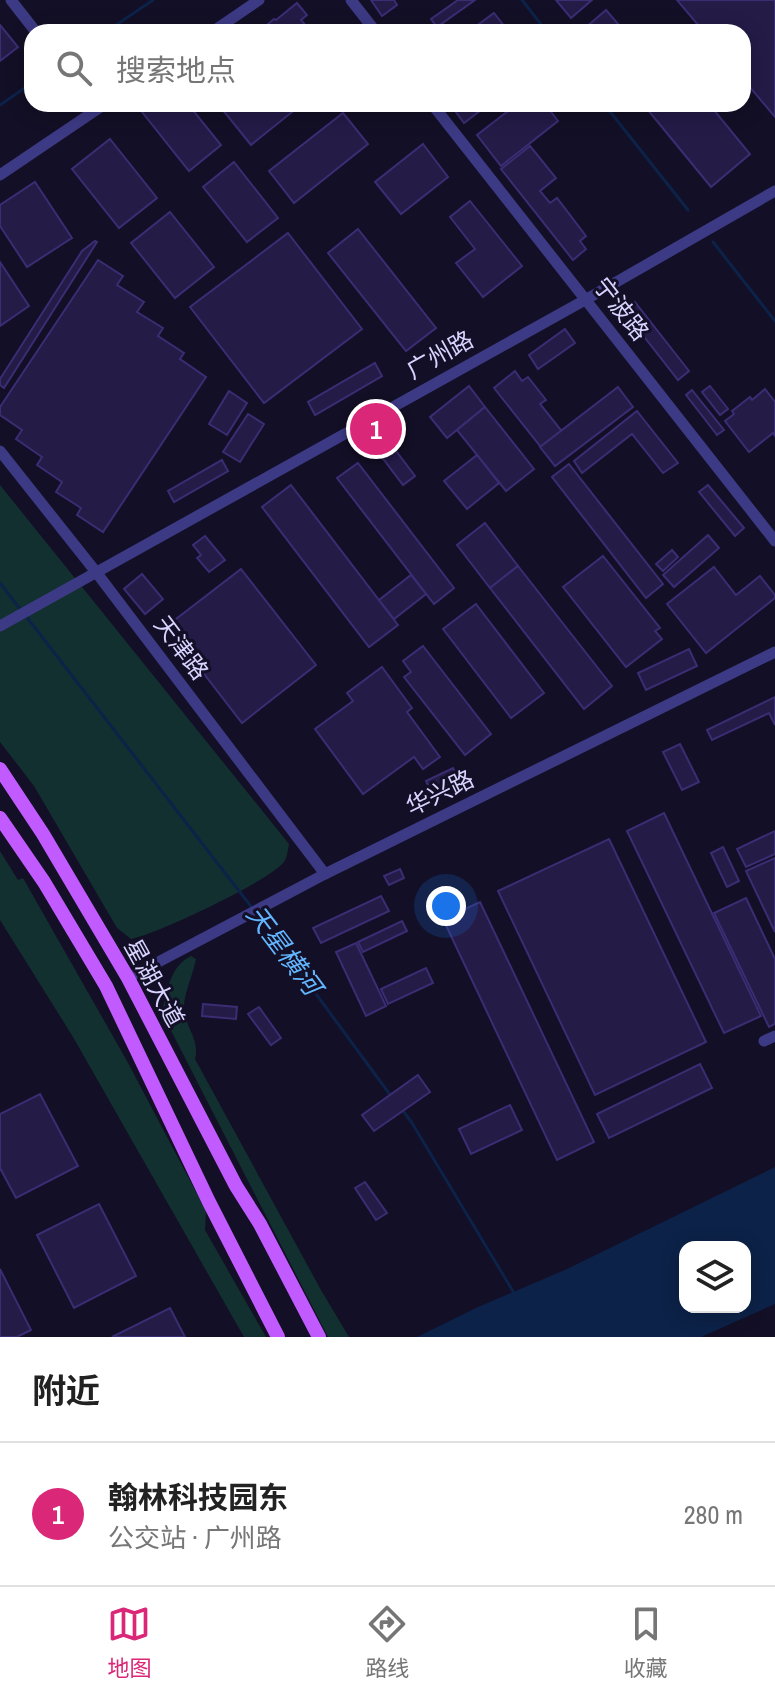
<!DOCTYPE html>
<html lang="zh">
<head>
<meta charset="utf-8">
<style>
	:root { --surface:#fff; --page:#f2f2f2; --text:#222; --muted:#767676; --line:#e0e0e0; --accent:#db2777 }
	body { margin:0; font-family:"Archivo Narrow","Noto Sans SC",sans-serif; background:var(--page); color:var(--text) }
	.controls { position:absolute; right:24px; bottom:24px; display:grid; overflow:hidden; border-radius:16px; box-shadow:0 4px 20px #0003 }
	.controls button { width:72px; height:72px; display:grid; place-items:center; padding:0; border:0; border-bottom:2px solid var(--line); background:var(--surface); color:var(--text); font:40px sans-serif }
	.you { position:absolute; left:446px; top:906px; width:28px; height:28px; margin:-20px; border:6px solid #fff; border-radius:50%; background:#1a73e8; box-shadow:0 0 0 12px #1a73e833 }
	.badge { display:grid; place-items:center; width:52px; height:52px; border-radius:50%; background:var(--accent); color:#fff; font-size:26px; font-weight:700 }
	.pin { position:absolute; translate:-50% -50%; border:4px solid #fff; box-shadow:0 2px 8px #0006 }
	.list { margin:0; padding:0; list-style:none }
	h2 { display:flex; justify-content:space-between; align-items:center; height:104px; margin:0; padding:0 32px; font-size:34px }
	h2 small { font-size:26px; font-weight:400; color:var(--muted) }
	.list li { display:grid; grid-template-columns:52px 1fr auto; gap:24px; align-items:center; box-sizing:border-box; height:144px; padding:0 32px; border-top:2px solid var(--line) }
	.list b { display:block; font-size:30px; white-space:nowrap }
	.list p { margin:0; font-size:26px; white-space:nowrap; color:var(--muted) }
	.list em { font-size:26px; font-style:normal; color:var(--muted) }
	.icon { flex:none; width:44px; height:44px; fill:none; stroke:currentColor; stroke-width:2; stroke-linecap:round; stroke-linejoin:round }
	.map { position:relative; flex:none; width:775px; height:1337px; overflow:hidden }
	.search { position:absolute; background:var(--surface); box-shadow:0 4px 20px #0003; left:24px; right:24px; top:24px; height:88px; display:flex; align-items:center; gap:20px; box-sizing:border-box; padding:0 28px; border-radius:24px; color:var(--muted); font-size:30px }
	.sheet { height:248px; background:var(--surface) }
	nav { display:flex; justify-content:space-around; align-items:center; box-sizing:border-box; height:112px; border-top:2px solid var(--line); background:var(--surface); font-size:22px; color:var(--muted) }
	nav a { display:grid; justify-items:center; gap:4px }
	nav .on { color:var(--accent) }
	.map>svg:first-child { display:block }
	.green { fill:#12302f }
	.water { fill:#0c2248; fill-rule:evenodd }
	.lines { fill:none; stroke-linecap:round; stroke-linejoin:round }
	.stream { stroke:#0c2248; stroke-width:3 }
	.building { fill:#241b47; stroke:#3b2d73; stroke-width:2 }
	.minor { stroke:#3d3a85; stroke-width:11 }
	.major { stroke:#c25bff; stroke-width:14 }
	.labels { text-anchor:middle; stroke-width:6; stroke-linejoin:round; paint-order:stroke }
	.street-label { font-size:24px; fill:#d9d4ff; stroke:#130f26 }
	.water-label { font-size:26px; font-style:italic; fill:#62b6ff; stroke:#130f26 }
</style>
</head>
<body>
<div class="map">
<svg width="775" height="1337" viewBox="0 0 775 1337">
	<rect width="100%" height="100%" fill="#130f26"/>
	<!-- green -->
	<g class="green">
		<path d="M0,485L289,844C288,850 287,857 284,862C269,881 157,934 131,939L117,928L34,786L0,742Z"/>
		<polygon points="0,851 18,880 23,878 127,1061 206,1211 205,1230 266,1337 244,1337 73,1037 0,920"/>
		<path d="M191,956L196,959C193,976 183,994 184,1010C186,1028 200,1040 195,1059L321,1290L349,1337H328L162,1013C166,993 170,966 191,956Z"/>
	</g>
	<!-- water -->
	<path class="water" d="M775,1167V1304L701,1337H417L478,1307L567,1269ZM685,1247H745V1307H685Z"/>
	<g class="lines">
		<!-- stream -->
		<g class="stream">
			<polyline points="522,0 547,32"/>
			<polyline points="106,32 153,0"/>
			<polyline points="604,104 688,210"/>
			<polyline points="0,105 32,83"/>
			<polyline points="713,242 775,321"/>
			<polyline points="0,583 20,609"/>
			<polyline points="25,615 253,909"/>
			<polyline points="258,915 391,1096"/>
			<polyline points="401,1108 412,1123 514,1293"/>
		</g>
	</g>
	<!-- building -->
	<g class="building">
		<polygon points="371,0 394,0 397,5 382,16"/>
		<polygon points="458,0 475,0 437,27 431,19"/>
		<polygon points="556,0 592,0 571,18"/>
		<polygon points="677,0 775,0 775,117 743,79 743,32 704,32"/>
		<polygon points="297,3 307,15 301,20 311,32 285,32 282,28 277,32 272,32 267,25 274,19 276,20"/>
		<polygon points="606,10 625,32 589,32 585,28"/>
		<polygon points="494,13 509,32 479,32 475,27"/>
		<polygon points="0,25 18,47 0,61"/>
		<polygon points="152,104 188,104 221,145 189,171 142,112"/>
		<polygon points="218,104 302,104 251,145"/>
		<polygon points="450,104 489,104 464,123"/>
		<polygon points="517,104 545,104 558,121 501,166 477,135"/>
		<polygon points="643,104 709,104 750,154 711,187"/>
		<polygon points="343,113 368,144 294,203 269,171"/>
		<polygon points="110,139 157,198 119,228 72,169"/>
		<polygon points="423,144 448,177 401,214 375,182"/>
		<polygon points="530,146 556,178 540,191 550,203 557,198 586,236 580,241 586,249 573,260 501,169"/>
		<polygon points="234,162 278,218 247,242 203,187"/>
		<polygon points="35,182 72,238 27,267 0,226 0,205"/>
		<polygon points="470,201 522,266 483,297 456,263 475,249 450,217"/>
		<polygon points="170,212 214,267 175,298 131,243"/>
		<polygon points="358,229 436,328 406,351 328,253"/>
		<polygon points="288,233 362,329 264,403 190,307"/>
		<polygon points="95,241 97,242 4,388 0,385 0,379 82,251"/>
		<polygon points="98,260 123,276 117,285 144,302 137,312 163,328 158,336 184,353 180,359 206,377 103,532 77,515 81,508 56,492 62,482 37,465 42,457 16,439 22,430 0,415 0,407"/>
		<polygon points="0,262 29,306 0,326"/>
		<polygon points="635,302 689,371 678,380 624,311"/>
		<polygon points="565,329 575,343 538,369 529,355"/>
		<polygon points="375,363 382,376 315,415 308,402"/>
		<polygon points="515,371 522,381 528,377 546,400 540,404 573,445 552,461 494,388"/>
		<polygon points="469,386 485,407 447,438 430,417"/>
		<polygon points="710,386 728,409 720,415 702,392"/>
		<polygon points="618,387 633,407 555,466 540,447"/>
		<polygon points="765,389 775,402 775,436 773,433 749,452 725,421 734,414 732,411 750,397 752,400"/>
		<polygon points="692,390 724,430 717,435 686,395"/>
		<polygon points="229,391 247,403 227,435 209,424"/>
		<polygon points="485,407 534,469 506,491 457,430"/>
		<polygon points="637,411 678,463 663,473 632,434 582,473 574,461"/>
		<polygon points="248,414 264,424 240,462 223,452"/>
		<polygon points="387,439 415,476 403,485 375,448"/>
		<polygon points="477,455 499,483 467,509 444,481"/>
		<polygon points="222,460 228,471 174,502 168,491"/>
		<polygon points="358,463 454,588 434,604 337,478"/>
		<polygon points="569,464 663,584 646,598 552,477"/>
		<polygon points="291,485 398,625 369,647 262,507"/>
		<polygon points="708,485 744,528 735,536 699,492"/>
		<polygon points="485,523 518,566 490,588 457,545"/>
		<polygon points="708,535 719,548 674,587 663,575"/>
		<polygon points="205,536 225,560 209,572 197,558 201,555 193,545"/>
		<polygon points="672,550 678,557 663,571 656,564"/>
		<polygon points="603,556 660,628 655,631 662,639 626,667 563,587"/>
		<polygon points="518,566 612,686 584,709 490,588"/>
		<polygon points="714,567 736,595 760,576 775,595 775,598 706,653 667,604"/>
		<polygon points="241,569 316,665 242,723 167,626"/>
		<polygon points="142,574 163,599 145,614 124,589"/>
		<polygon points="411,575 426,594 394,619 379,600"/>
		<polygon points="476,604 544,693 511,718 443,629"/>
		<polygon points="423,646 491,734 465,755 404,677 411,672 403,661"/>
		<polygon points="689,649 697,666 646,690 638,673"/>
		<polygon points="382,667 412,708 407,712 440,757 423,769 414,757 363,794 315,729 353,701 347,693"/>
		<polygon points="775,697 775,725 769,713 712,740 707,730"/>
		<polygon points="680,744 699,782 682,790 663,752"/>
		<polygon points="453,768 459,780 432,794 426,781"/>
		<polygon points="664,813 761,1016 724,1033 627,831"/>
		<polygon points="775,831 775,854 746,867 737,849"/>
		<polygon points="609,839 706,1042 595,1095 498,891"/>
		<polygon points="723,847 739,881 727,887 711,853"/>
		<polygon points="775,858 775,932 746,871"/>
		<polygon points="400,869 404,878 389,885 384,876"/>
		<polygon points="381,896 389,911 321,943 313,928"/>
		<polygon points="746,898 775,959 775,1024 769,1027 714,913"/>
		<polygon points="480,902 594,1142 557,1160 443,919"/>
		<polygon points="402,921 407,931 363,952 358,942"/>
		<polygon points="356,943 386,1006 366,1016 336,952"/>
		<polygon points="426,968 433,983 388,1004 381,989"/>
		<polygon points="203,1004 237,1007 236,1019 202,1016"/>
		<polygon points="259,1007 281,1038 271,1045 248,1014"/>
		<polygon points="700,1064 712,1088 609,1138 597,1114"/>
		<polygon points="418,1075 430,1092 374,1131 362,1115"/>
		<polygon points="40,1094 78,1166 16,1198 0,1168 0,1114"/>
		<polygon points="510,1105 522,1130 471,1154 459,1129"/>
		<polygon points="365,1182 387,1213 376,1220 355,1188"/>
		<polygon points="99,1204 136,1276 74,1308 37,1235"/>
		<polygon points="0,1269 31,1330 17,1337 0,1337"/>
		<polygon points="170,1308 185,1337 112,1337"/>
	</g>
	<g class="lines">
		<!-- minor -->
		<g class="minor">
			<polyline points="11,0 36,32"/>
			<polyline points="351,0 376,32"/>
			<polyline points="212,32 259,0"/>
			<polyline points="432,104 775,541"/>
			<polyline points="0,175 105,104"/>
			<polyline points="0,451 96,572 325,874"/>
			<polyline points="0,626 585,300 775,191"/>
			<polyline points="128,978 325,874 775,652"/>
			<polyline points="764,1041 775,1036"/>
		</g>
		<!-- major -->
		<g class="major">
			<polyline points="0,769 43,834 128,978 236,1186 260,1224 319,1337"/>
			<polyline points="0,818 44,882 106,986 209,1202 278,1337"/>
		</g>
	</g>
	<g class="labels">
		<!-- street labels -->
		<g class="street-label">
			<text transform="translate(621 309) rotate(52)" y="8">宁波路</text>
			<text transform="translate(440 355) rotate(-29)" y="8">广州路</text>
			<text transform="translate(181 648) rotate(53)" y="8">天津路</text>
			<text transform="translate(440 793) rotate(-26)" y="8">华兴路</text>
			<text transform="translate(154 983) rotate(61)" y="8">星湖大道</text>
		</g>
		<!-- water labels -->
		<g class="water-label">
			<text transform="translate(284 950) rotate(53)" y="9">天星横河</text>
		</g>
	</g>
</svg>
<div class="controls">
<button><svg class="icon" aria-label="layers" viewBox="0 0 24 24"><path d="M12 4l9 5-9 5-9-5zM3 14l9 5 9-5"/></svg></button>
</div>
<div class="you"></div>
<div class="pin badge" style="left:376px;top:429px">1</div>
<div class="search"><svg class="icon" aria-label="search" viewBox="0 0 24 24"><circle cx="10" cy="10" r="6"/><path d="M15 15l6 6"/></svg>搜索地点</div>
</div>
<section class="sheet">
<h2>附近<small></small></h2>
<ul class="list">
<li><span class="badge">1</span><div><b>翰林科技园东</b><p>公交站 · 广州路</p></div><em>280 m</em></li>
</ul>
</section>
<nav>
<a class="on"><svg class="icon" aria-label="map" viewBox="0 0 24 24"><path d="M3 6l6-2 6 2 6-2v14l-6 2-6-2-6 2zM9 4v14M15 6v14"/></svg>地图</a>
<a><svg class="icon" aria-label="directions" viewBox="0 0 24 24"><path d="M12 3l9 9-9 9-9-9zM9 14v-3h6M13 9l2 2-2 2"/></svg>路线</a>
<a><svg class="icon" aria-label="saved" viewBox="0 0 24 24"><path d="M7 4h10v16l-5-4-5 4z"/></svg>收藏</a>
</nav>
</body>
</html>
